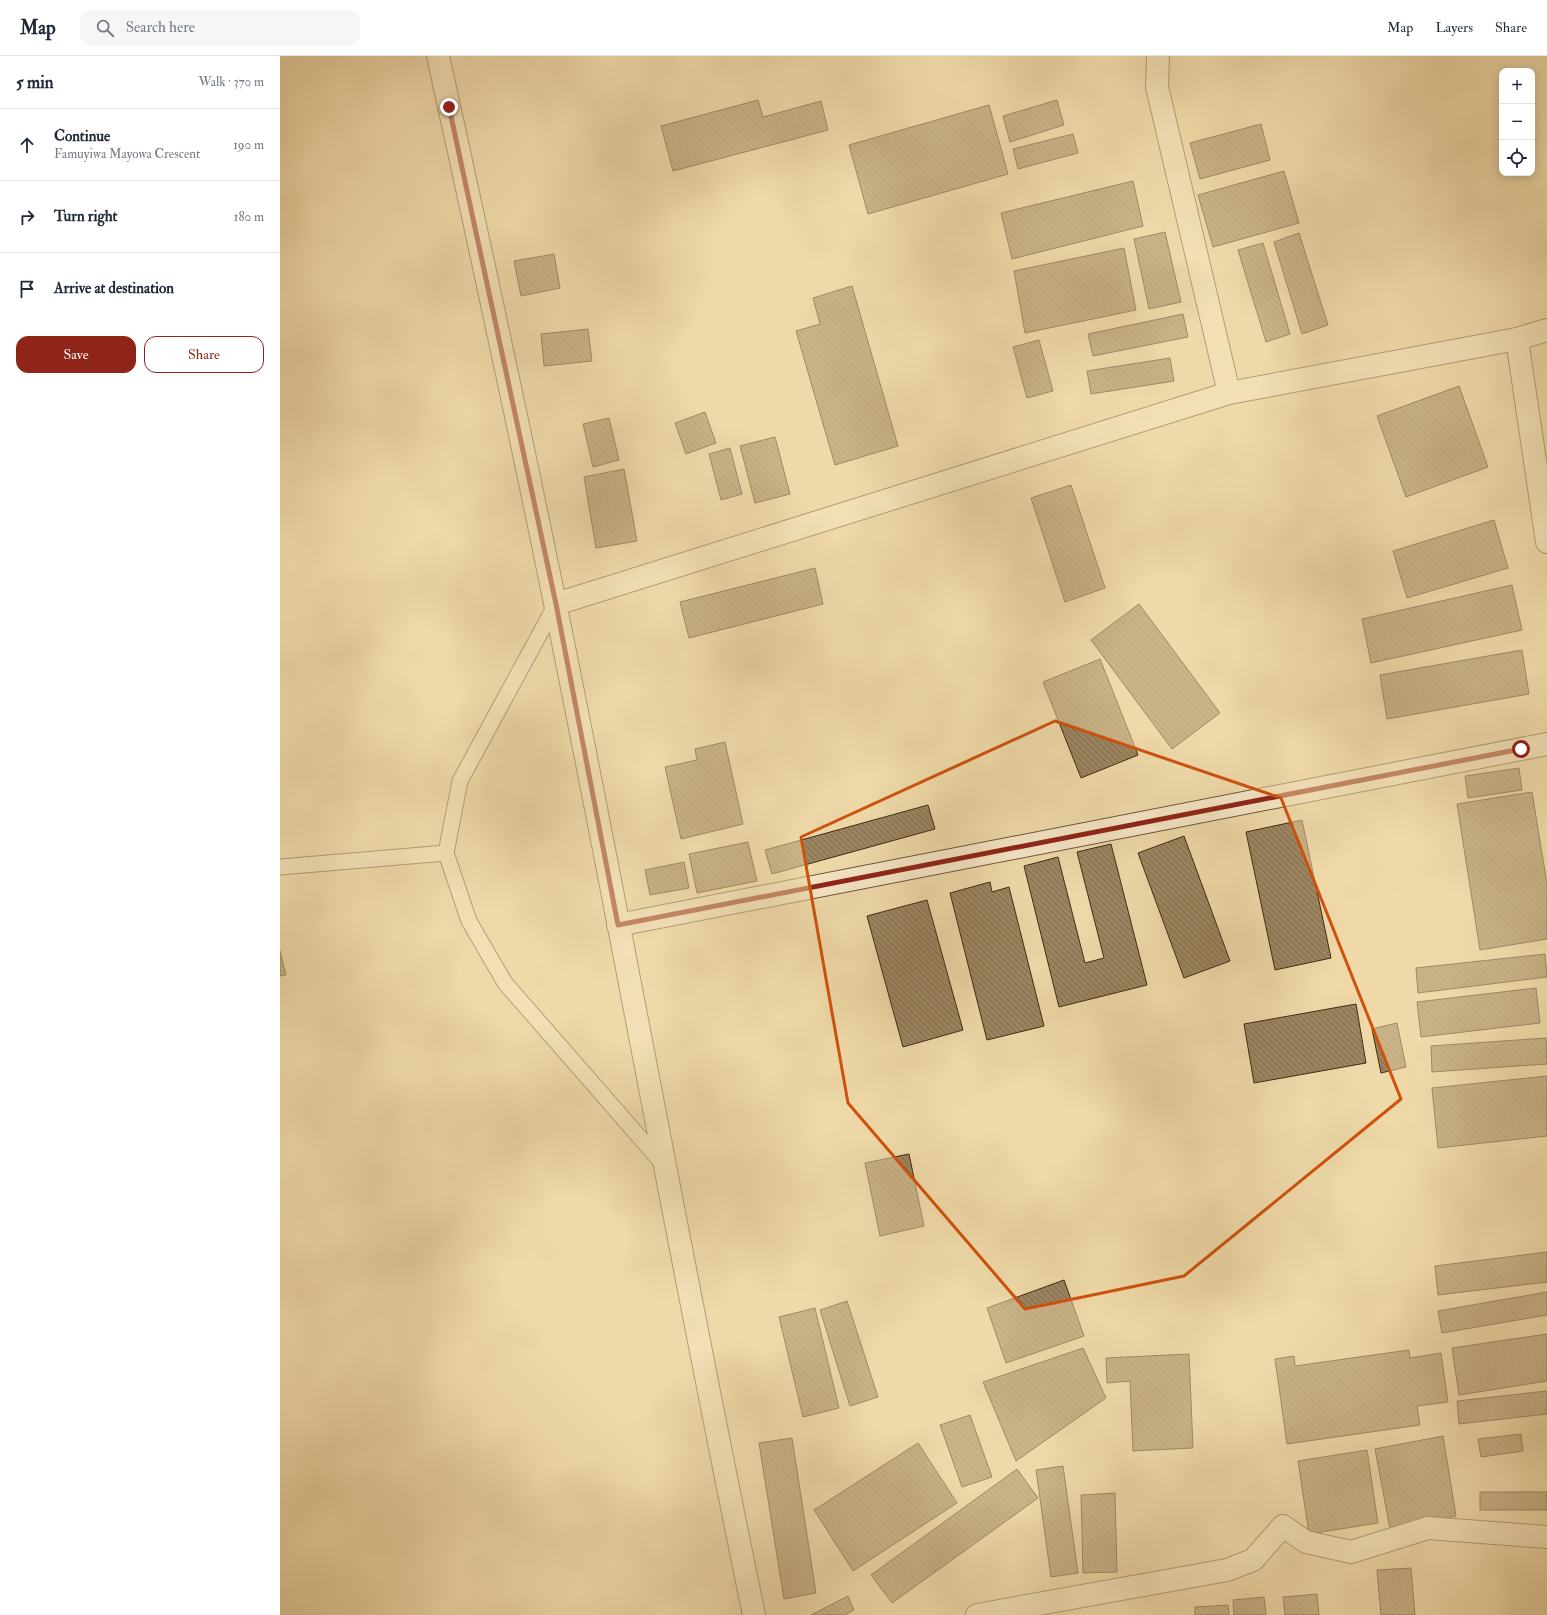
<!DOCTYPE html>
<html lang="en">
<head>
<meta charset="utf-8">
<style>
	:root { --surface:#fff; --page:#f6f6f7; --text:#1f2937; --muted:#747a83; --line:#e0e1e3; --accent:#8f2418 }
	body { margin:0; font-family:"IM FELL Double Pica",serif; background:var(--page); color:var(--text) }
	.controls { position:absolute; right:12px; top:12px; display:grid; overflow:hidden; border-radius:8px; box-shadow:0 2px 10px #0003 }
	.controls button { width:36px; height:36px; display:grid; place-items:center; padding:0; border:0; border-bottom:1px solid var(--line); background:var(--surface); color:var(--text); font:20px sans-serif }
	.stop { position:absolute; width:12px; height:12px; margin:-9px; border:3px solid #8f2418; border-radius:50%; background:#fff }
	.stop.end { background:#8f2418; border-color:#fff; box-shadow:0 1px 4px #0008 }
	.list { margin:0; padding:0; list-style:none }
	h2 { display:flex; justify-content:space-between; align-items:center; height:52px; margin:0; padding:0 16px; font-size:17px }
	h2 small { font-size:13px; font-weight:400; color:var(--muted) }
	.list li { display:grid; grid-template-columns:26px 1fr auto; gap:12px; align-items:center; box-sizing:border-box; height:72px; padding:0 16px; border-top:1px solid var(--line) }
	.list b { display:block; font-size:15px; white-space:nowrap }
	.list p { margin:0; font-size:13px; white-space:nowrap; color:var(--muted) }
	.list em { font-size:13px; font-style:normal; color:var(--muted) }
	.actions { display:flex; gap:8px; padding:12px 16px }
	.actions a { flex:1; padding:9px 0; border:1px solid var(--accent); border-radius:12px; text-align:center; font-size:14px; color:var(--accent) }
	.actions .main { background:var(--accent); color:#fff }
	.icon { flex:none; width:22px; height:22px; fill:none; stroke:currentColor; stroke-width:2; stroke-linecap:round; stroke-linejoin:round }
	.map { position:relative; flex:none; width:1267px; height:1559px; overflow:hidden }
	header { display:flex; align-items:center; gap:24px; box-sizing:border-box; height:56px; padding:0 20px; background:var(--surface); border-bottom:1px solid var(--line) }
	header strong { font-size:19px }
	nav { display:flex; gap:22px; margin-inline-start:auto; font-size:14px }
	.search { width:280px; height:36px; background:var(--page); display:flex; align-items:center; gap:10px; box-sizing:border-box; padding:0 14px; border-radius:12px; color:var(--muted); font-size:15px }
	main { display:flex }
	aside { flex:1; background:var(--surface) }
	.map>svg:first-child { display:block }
	.building { fill:url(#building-back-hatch); stroke:#412a14 }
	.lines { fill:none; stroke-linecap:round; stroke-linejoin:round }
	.service-casing { stroke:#6c5639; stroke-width:17 }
	.minor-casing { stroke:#6c5639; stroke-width:24 }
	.tertiary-casing { stroke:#6c5639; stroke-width:24 }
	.service { stroke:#f5e6c6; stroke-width:15 }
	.minor { stroke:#f5e6c6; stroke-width:22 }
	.tertiary { stroke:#f5e6c6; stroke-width:22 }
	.route { stroke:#8f2418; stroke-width:5 }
	.marked { fill:none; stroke:#cf520d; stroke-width:3; stroke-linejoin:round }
</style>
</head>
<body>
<header>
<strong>Map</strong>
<div class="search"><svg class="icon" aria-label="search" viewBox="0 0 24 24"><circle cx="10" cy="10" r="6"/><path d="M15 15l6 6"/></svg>Search here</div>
<nav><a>Map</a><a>Layers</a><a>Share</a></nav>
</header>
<main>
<aside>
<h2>5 min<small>Walk · 370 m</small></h2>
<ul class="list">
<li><svg class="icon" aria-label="ahead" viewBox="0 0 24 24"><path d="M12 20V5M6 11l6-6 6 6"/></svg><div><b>Continue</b><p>Famuyiwa Mayowa Crescent</p></div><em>190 m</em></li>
<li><svg class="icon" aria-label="right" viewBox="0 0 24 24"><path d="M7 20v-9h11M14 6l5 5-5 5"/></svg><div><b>Turn right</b></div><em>180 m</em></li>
<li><svg class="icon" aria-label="arrive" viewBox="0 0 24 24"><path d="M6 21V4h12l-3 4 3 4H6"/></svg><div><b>Arrive at destination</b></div></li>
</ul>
<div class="actions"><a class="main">Save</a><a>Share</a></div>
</aside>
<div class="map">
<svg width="1267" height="1559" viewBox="0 0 1267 1559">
	<defs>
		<pattern id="building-back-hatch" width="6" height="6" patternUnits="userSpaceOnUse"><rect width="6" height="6" fill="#9b8561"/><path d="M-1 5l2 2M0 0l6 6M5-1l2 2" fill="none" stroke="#806d4f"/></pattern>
	</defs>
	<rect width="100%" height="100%" fill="#efd9a8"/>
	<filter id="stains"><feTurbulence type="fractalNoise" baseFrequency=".005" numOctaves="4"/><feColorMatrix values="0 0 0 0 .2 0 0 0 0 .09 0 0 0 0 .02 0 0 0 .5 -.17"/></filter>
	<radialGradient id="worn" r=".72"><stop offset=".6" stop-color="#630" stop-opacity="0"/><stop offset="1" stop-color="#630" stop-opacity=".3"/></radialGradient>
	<!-- building -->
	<g class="building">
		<polygon points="478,44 483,61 541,45 548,74 393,115 381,70"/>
		<polygon points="777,44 784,69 730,86 723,60"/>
		<polygon points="709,49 728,118 588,158 569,89"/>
		<polygon points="981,68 990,104 920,123 910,87"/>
		<polygon points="793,78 798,97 738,113 733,93"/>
		<polygon points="1004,115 1019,167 933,191 918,139"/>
		<polygon points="853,125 863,170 732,203 721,157"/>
		<polygon points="885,176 901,246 869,253 854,183"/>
		<polygon points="1019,177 1048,269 1022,278 994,186"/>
		<polygon points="983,187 1010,278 986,286 958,194"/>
		<polygon points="844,192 856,254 745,277 734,215"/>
		<polygon points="274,198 280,232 241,240 234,205"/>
		<polygon points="572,230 618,390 555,409 516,275 540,268 533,242"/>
		<polygon points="903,258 908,281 813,300 808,278"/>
		<polygon points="308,273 312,305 264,310 261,278"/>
		<polygon points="759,284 773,335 747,342 733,291"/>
		<polygon points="890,302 894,325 811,338 807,315"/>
		<polygon points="1179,330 1208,411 1126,441 1097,360"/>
		<polygon points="425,356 436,387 406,398 395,367"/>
		<polygon points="329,362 339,404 313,411 303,368"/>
		<polygon points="495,381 510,438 475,447 460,390"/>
		<polygon points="450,392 462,438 441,444 429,398"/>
		<polygon points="344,413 357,485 316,492 304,421"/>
		<polygon points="791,429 825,532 785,546 751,442"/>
		<polygon points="1214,464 1228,512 1127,542 1113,495"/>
		<polygon points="535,512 543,548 409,582 400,546"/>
		<polygon points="1232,529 1242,574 1091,607 1082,563"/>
		<polygon points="859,548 940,657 892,693 811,584"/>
		<polygon points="1242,594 1249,638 1107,663 1100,619"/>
		<polygon points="820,603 858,699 801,722 763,626"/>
		<polygon points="445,686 463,768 401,783 385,711 417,704 415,693"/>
		<polygon points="1239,712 1242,734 1188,742 1185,720"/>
		<polygon points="1252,736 1267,828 1267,883 1200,894 1177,748"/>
		<polygon points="648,749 655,773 492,818 485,794"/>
		<polygon points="1022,764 1051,902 995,914 966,776"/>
		<polygon points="904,780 950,905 904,922 858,797"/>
		<polygon points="468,786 477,825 417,837 409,798"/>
		<polygon points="831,788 867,929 779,951 744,810 778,801 805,907 824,902 797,796"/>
		<polygon points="404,806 409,832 370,839 365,814"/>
		<polygon points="710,826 712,836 729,831 764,970 707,984 670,837"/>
		<polygon points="647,844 683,974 623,991 587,860"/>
		<polygon points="0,895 6,919 0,920"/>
		<polygon points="1265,898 1267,921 1138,937 1136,912"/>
		<polygon points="1256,932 1260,967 1141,981 1137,946"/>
		<polygon points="1076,948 1086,1007 974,1027 964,968"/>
		<polygon points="1117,967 1126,1011 1101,1017 1092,973"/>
		<polygon points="1266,982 1267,1008 1152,1016 1151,990"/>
		<polygon points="1267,1020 1267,1080 1158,1092 1152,1032"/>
		<polygon points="629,1098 644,1170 600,1180 585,1107"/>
		<polygon points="1267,1196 1267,1226 1158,1239 1155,1210"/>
		<polygon points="784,1224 804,1280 726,1307 707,1252"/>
		<polygon points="1267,1236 1267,1259 1162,1277 1158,1255"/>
		<polygon points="567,1245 598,1341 570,1350 540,1254"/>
		<polygon points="535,1252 559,1352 523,1361 499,1261"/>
		<polygon points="1267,1278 1267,1325 1179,1339 1172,1292"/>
		<polygon points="803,1292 826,1342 736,1405 703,1326"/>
		<polygon points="1129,1294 1130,1302 1161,1297 1168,1346 1137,1350 1140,1369 1007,1388 995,1303 1014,1300 1015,1310"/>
		<polygon points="909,1298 913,1392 853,1395 850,1325 827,1327 826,1302"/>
		<polygon points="1267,1335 1267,1358 1179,1368 1177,1345"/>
		<polygon points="690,1359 712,1421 682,1431 660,1369"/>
		<polygon points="1241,1378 1243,1395 1201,1401 1198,1383"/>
		<polygon points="1163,1380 1176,1460 1110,1473 1095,1393"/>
		<polygon points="512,1382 536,1537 504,1543 479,1387"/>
		<polygon points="638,1387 677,1447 573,1515 534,1454"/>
		<polygon points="1087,1394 1098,1467 1029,1478 1018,1405"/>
		<polygon points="783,1410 798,1517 771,1521 756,1414"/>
		<polygon points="737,1413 758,1442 612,1547 591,1519"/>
		<rect x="1200" y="1436" width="67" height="18"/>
		<polygon points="835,1437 837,1516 803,1517 801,1439"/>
		<polygon points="1131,1512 1135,1559 1101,1559 1097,1514"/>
		<polygon points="1037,1538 1039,1559 1005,1559 1003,1541"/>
		<polygon points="568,1540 574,1554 565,1559 531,1559"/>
		<polygon points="984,1541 986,1559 954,1559 953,1544"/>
		<polygon points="948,1549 949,1559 915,1559 915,1551"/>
	</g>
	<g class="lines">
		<defs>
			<g id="service">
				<polyline points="276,548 180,725 166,797 189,865 225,927 383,1108"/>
				<polyline points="0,811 166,797"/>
			</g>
			<g id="minor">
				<polyline points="878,0 877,31 949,337"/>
				<polyline points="1237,283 1267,486"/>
				<polyline points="276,548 949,337 1237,283 1267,274"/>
				<polyline points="338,869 1267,688"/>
				<polyline points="697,1559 947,1514 973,1504 1003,1470 1026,1486 1071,1496 1148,1472 1267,1481"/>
			</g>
			<path id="tertiary" d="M158,0C198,182 238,365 275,547C344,884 404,1223 474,1559"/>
		</defs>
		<!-- service casing -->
		<use href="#service" class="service-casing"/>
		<!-- minor casing -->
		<use href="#minor" class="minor-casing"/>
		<!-- tertiary casing -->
		<use href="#tertiary" class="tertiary-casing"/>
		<!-- service -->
		<use href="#service" class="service"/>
		<!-- minor -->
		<use href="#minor" class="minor"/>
		<!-- tertiary -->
		<use href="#tertiary" class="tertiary"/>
	</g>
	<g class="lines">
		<!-- route -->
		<polyline class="route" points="169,51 276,548 338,869 1241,693"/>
	</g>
	<!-- marked area -->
	<path d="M0 0H1267V1559H0ZM775,665L1001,742L1121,1043L904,1220L745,1253L568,1047L521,781Z" fill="#efd9a8" fill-opacity=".55" fill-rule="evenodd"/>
	<path class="marked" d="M775,665L1001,742L1121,1043L904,1220L745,1253L568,1047L521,781Z"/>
	<rect width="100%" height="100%" filter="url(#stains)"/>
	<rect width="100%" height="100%" fill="url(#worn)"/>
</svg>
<div class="controls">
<button>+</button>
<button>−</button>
<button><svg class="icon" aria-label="locate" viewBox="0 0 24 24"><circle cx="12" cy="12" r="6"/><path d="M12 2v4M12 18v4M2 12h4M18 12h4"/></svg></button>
</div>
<div class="stop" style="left:1241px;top:693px"></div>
<div class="stop end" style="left:169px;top:51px"></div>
</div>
</main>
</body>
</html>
